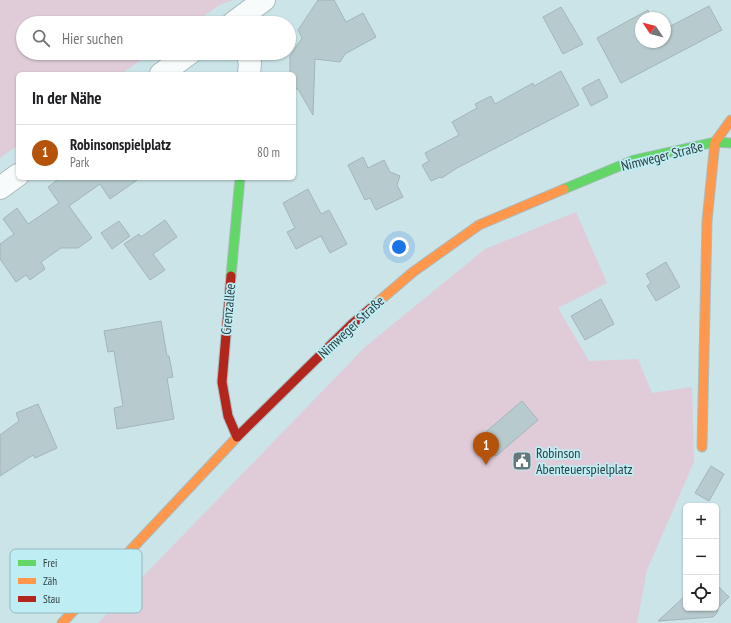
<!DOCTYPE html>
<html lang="de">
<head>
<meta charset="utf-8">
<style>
	:root { --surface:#fff; --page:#f6f6f6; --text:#202124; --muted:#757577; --line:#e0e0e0; --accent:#b45309 }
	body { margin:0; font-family:"PT Sans Narrow",sans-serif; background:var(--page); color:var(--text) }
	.controls { position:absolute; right:12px; bottom:12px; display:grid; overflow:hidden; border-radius:6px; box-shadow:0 1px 3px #0004 }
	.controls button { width:36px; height:36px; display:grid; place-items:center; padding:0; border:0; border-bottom:1px solid var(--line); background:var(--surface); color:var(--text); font:20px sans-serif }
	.compass { position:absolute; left:635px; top:12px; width:36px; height:36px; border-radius:50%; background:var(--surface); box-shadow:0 1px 3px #0004; rotate:305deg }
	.you { position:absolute; left:399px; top:247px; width:14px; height:14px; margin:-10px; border:3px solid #fff; border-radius:50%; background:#1a73e8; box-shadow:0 0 0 6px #1a73e833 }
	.badge { display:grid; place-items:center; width:26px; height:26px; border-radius:50%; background:var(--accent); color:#fff; font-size:13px; font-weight:700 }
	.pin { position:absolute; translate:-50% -33px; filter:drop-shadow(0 1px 2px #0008) }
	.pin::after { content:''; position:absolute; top:21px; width:14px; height:12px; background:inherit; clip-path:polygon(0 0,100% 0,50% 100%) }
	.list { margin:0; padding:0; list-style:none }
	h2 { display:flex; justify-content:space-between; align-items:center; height:52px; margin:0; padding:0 16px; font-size:17px }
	h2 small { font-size:13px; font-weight:400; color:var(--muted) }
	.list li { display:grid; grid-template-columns:26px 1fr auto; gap:12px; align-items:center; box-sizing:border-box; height:56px; padding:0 16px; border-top:1px solid var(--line) }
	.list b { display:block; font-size:15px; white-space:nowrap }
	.list p { margin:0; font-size:13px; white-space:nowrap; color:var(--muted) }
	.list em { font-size:13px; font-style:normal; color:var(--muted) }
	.icon { flex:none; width:22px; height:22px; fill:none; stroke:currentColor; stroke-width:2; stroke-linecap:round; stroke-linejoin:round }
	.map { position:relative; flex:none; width:731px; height:623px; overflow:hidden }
	.search { position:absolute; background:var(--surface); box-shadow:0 1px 3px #0004; left:16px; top:16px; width:280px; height:44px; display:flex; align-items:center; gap:10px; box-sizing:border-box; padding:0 14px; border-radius:22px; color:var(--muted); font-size:15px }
	.panel { position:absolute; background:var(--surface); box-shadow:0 1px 3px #0004; left:16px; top:72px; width:280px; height:108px; border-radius:6px }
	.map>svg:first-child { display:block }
	.green { fill:#dfccd8 }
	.building { fill:#b7cbce; stroke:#a2b6b9 }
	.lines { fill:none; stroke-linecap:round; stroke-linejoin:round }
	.street-casing { stroke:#a9bcbf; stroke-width:24 }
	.fast-casing { stroke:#a9bcbf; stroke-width:11 }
	.slow-casing { stroke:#a9bcbf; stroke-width:11 }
	.jam-casing { stroke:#a9bcbf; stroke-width:11 }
	.street { stroke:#f7fbfc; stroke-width:22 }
	.fast { stroke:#63d668; stroke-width:9 }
	.slow { stroke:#ff974d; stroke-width:9 }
	.jam { stroke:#b3261e; stroke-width:9 }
	.labels { text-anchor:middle; stroke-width:3.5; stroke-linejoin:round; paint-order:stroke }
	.street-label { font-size:14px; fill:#2e4043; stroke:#bfedf4 }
	.poi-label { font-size:14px; fill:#2e4043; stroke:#bfedf4; text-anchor:start }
	.key { fill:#bfedf4; stroke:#94b9bf; stroke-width:1 }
	.key-label { font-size:11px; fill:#2e4043 }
</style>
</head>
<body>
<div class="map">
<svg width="731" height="623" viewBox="0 0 731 623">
	<rect width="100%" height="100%" fill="#cbe4e8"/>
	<!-- green -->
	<g class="green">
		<polygon points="0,0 234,0 221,4 194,23 23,23 23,53 151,53 121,74 18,74 18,145 0,158"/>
		<polygon points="576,212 607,283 558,308 589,361 638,359 652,393 692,387 694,462 647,570 637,623 98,623 365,347 485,249"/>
	</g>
	<!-- building -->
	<g class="building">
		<polygon points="318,0 334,0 346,22 363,13 376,37 345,54 340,62 315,59 313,115 298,89 294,89 294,74 290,74 290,56 302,38 298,30"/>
		<polygon points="709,6 722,30 621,83 597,38 648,10 652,18 641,18 641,42 665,42 665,25 667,28"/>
		<polygon points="561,7 583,44 563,54 543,17"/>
		<polygon points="561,71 579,105 457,168 442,178 440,177 431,181 422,165 429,161 425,153 459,135 452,122 477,108 475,104 491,96 495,104 533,83 534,86"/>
		<polygon points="599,79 608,97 591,106 582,88"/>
		<polygon points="363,157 368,168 384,160 390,172 400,176 397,185 403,197 376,210 370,198 365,200 348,165"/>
		<polygon points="60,178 140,178 110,199 100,184 69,206 92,238 78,248 61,248 41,262 45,269 30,280 26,275 16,282 0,259 0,244 14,234 3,219 17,208 28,224 59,203 48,187"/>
		<polygon points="308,189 321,214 329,210 347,244 330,253 321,236 296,249 287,232 295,228 283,203"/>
		<polygon points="165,220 177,237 153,254 165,270 150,280 124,244 139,234 141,237"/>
		<polygon points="119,221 130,236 112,249 101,233"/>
		<polygon points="666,262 680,287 656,301 647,286 651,283 646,274"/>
		<polygon points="601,299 614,324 585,340 571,316"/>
		<polygon points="161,321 167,356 169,356 173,377 167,378 174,419 117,429 114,408 123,406 114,351 108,352 104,331"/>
		<polygon points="522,401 538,420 496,456 480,437"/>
		<polygon points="38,404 57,448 35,458 33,455 0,476 0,435 19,421 16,413"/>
		<polygon points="711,466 724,474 709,501 695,493"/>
		<polygon points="716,584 729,597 718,608 717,613 713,617 658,621 686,595 686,608 716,608"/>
	</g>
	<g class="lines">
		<defs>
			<g id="street">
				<polyline points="233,23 264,0"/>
				<polyline points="247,53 250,63 249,74"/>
				<polyline points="161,74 190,53"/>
				<polyline points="0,188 18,175"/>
			</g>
			<g id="fast">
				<polyline points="564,189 634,160 715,142 731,143"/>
				<polyline points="231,276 240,178"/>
			</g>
			<g id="slow">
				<polyline points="371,308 413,272 479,225 564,189"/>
				<polyline points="702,447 707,221 715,142 731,120"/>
				<polyline points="62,623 238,436"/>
			</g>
			<g id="jam">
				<polyline points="231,276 222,382 228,416 237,437"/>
				<polyline points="238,436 352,324 371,308"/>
			</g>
		</defs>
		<!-- street casing -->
		<use href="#street" class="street-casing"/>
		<!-- fast casing -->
		<use href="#fast" class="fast-casing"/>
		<!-- slow casing -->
		<use href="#slow" class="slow-casing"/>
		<!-- jam casing -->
		<use href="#jam" class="jam-casing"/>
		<!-- street -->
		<use href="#street" class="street"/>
		<!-- fast -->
		<use href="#fast" class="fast"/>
		<!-- slow -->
		<use href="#slow" class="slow"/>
		<!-- jam -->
		<use href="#jam" class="jam"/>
	</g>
	<!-- icons -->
	<defs>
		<symbol id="civic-square" viewBox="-11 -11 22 22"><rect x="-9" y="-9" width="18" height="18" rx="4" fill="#65797d" stroke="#bfedf4"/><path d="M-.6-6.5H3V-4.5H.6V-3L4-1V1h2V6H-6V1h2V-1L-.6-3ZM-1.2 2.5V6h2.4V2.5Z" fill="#fff"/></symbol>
	</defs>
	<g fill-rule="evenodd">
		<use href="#civic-square" x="511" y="450" width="22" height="22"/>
	</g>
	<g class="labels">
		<!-- street labels -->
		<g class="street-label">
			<text transform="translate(662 156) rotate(-14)" y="5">Nimweger Straße</text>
			<text transform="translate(228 309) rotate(-85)" y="5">Grenzallee</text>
			<text transform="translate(351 327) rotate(-43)" y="5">Nimweger Straße</text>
		</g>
		<!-- poi labels -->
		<g class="poi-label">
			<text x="536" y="458">Robinson<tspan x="536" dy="16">Abenteuerspielplatz</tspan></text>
		</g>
	</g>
	<!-- legend -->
	<rect x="10" y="549" width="132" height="64" rx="6" class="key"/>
	<rect x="18" y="560" width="18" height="6" fill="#63d668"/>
	<rect x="18" y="578" width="18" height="6" fill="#ff974d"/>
	<rect x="18" y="596" width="18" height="6" fill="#b3261e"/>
	<g class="key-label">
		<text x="43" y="567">Frei</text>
		<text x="43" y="585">Zäh</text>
		<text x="43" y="603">Stau</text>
	</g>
</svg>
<div class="controls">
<button>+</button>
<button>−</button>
<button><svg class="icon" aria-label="locate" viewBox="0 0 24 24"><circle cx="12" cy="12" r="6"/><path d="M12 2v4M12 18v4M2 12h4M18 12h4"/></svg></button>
</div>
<svg class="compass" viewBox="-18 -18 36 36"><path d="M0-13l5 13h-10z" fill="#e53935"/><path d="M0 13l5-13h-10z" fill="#757577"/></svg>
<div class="you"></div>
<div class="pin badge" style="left:486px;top:465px">1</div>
<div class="search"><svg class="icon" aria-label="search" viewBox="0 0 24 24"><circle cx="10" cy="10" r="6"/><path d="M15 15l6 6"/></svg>Hier suchen</div>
<section class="panel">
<h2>In der Nähe<small></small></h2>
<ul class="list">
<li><span class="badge">1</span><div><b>Robinsonspielplatz</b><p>Park</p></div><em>80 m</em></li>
</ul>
</section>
</div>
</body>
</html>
